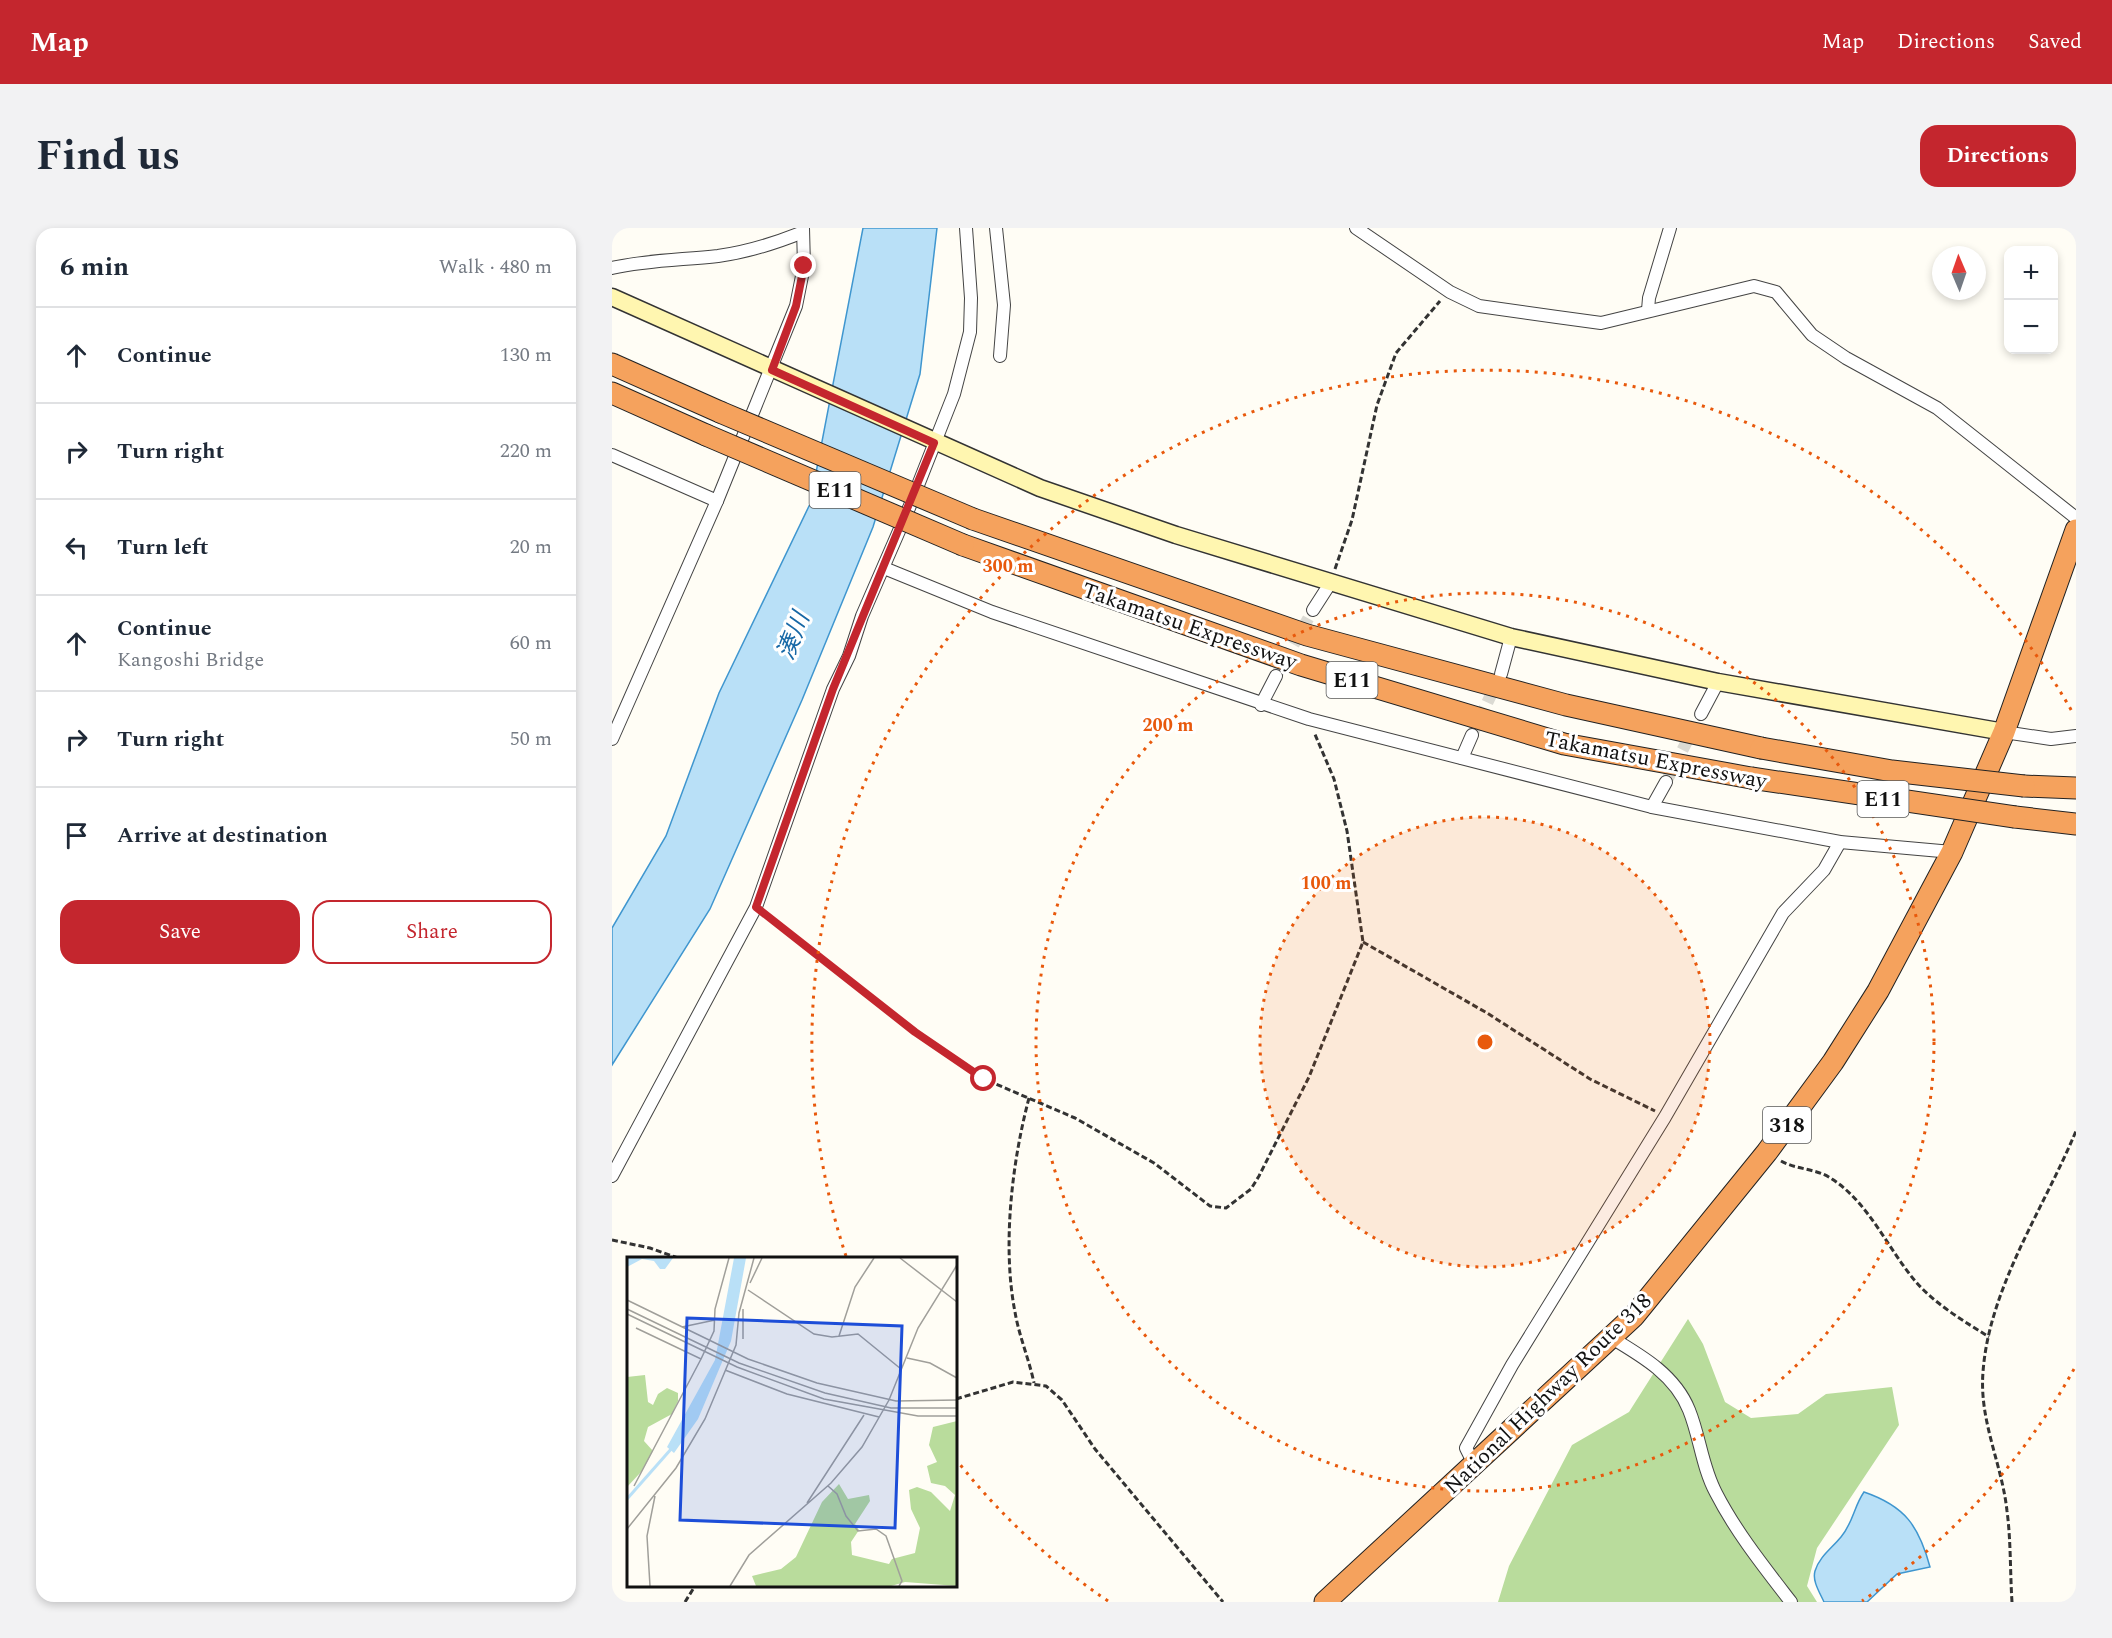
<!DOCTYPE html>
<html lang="en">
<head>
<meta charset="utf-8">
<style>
	:root { --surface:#fff; --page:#f2f2f3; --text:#1f2937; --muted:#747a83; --line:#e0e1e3; --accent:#c4262e }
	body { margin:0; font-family:Spectral,"Noto Sans JP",serif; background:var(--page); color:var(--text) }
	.controls { position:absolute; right:18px; top:18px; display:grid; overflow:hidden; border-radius:12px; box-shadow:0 3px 9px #0003 }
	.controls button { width:54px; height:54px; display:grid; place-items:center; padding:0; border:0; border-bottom:2px solid var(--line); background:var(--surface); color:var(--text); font:30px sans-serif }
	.compass { position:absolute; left:1320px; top:18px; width:54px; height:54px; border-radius:50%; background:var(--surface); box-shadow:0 3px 9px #0003; rotate:358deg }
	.stop { position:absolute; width:18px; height:18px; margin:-14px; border:4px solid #c4262e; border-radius:50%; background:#fff }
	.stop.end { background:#c4262e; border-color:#fff; box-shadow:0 2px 6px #0008 }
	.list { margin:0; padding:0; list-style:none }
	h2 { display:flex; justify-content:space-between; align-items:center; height:78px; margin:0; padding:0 24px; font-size:26px }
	h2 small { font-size:20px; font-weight:400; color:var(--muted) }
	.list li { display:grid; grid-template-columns:39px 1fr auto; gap:18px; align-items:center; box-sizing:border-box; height:96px; padding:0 24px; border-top:2px solid var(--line) }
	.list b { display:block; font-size:22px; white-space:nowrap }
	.list p { margin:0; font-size:20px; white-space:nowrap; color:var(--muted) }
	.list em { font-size:20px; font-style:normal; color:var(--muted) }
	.actions { display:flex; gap:12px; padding:18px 24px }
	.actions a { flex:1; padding:14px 0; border:2px solid var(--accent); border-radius:18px; text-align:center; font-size:21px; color:var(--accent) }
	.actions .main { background:var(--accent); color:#fff }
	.icon { flex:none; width:33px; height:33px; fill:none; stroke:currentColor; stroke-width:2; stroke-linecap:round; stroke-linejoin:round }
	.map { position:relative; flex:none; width:1464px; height:1374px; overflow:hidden; border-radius:18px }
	header { display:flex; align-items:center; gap:36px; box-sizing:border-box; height:84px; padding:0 30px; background:var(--accent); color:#fff }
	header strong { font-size:28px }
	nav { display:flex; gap:33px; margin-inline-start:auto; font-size:21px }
	.intro { display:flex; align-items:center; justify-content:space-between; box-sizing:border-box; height:144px; padding:0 36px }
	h1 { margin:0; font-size:42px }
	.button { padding:15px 27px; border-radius:18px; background:var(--accent); color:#fff; font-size:21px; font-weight:700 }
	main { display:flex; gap:36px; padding:0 36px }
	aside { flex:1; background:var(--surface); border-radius:18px; box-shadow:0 3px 9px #0003 }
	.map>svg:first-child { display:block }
	.forest { fill:#b9dc9c }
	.water { fill:#b9e0f7; stroke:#3f96cf; stroke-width:1.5 }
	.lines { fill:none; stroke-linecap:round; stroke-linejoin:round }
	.street-tunnel { stroke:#dbdad3; stroke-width:12; stroke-dasharray:12 6; stroke-linecap:butt }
	.street-casing { stroke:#444; stroke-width:14 }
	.secondary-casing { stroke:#333; stroke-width:19 }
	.highway-casing { stroke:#222; stroke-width:23 }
	.path { stroke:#333; stroke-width:3; stroke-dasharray:6 3; stroke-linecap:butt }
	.street { stroke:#fff; stroke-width:12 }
	.secondary { stroke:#fff6b0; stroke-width:16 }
	.highway { stroke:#f5a25d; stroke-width:21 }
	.highway-bridge-casing { stroke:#222; stroke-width:23; stroke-linecap:butt }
	.highway-bridge { stroke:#f5a25d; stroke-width:21 }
	.route { stroke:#c4262e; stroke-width:8 }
	.ring { fill:none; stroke:#e8590c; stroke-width:3; stroke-dasharray:3 6 }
	.labels { text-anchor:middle; stroke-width:6; stroke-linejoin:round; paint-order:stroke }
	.shield { fill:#fff; stroke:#585858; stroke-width:1.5 }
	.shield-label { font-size:21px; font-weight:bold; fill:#111 }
	.street-label { font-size:22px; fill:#111; stroke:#fff }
	.water-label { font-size:24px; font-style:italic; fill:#1768a6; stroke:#fff }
	.inset-river { fill:none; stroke:#b9e0f7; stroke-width:3 }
	.inset-road { fill:none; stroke:#a09f9a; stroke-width:1.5 }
	.view { fill:#1d4ed8; fill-opacity:0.15; stroke:#1d4ed8; stroke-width:3 }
	.inset-edge { fill:none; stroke:#111; stroke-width:3 }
	.centre { fill:#e8590c; stroke:#fff; stroke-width:3 }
	.ring-label { font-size:18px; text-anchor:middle; font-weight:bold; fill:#e8590c; stroke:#fff; stroke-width:6; stroke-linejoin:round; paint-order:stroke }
</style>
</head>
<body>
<header>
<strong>Map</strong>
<nav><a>Map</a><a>Directions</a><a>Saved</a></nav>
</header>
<div class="intro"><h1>Find us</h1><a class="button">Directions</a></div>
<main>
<aside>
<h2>6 min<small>Walk · 480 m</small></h2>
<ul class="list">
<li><svg class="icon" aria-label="ahead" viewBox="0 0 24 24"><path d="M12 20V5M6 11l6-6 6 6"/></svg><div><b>Continue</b></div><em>130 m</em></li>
<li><svg class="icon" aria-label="right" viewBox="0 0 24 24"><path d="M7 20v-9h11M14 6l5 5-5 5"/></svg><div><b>Turn right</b></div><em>220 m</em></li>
<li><svg class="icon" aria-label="left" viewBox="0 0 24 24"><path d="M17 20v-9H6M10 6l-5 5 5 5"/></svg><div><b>Turn left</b></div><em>20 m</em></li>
<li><svg class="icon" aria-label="ahead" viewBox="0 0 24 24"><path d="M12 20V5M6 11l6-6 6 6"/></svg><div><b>Continue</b><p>Kangoshi Bridge</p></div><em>60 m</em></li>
<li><svg class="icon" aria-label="right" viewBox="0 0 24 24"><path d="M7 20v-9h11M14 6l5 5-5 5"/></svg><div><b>Turn right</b></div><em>50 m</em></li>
<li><svg class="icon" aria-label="arrive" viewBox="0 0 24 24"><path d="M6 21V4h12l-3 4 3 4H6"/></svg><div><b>Arrive at destination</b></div></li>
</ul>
<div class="actions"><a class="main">Save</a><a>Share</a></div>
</aside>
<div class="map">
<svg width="1464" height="1374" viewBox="0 0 1464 1374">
	<rect width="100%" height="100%" fill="#fffdf5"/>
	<!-- forest -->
	<polygon class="forest" points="1076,1091 1091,1116 1113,1174 1139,1190 1186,1186 1214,1166 1280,1159 1287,1197 1205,1320 1195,1358 1205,1374 886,1374 897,1338 960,1217 1017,1184"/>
	<!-- water -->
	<g class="water">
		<polygon points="251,0 325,0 308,146 261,299 190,472 98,681 0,837 0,700 54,608 107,465 198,276"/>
		<path d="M1252,1264C1293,1278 1307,1298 1318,1339L1285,1346L1255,1374H1212C1208,1365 1200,1353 1203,1343C1207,1329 1220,1320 1229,1309C1241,1295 1242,1278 1252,1264Z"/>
	</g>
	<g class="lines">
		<!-- street-tunnel -->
		<g class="street-tunnel">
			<polyline points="664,448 701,382"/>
			<polyline points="860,507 885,454"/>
			<polyline points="1054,554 1089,486"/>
		</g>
		<defs>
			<g id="street">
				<polyline points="384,0 392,77 388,128"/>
				<polyline points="744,0 838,64 867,78 945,89 989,95 1142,58 1164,64 1200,107 1234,130 1325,180 1464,290"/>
				<path d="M0,40C35,32 70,32 106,28C135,24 164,15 191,4"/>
				<polyline points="1036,82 1037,70 1058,0"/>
				<polyline points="0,227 105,273 184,78 192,38 191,0"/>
				<polyline points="272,340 380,384 697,491 1040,579 1228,614 1340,624"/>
				<polyline points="701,382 719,354"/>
				<polyline points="889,446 899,409"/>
				<polyline points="649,477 664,448"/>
				<polyline points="1089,486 1106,454"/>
				<polyline points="1392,504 1439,511 1464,508"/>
				<polyline points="0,511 105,273"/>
				<polyline points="850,530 860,507"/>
				<polyline points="1040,579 1054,554"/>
				<polyline points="0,948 144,679 221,461 237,428 250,388 297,280 342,166 358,104 359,70 354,0"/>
				<path d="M998,1109C1030,1128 1063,1147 1077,1182C1088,1209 1090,1239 1104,1265C1124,1304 1152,1339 1179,1374"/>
				<polyline points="862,1236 854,1220 900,1137 1053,889 1171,685 1212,642 1228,614"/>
			</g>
			<polyline id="secondary" points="0,69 428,260 564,307 899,409 1106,454 1392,504"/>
			<g id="highway">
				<polyline points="0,136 108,184"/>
				<polyline points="0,165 94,207"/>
				<polyline points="361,291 695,407 954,477 1149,520"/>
				<polyline points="351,317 689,437 952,516 1139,550"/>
				<polyline points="1412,558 1464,560"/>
				<polyline points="1403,589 1464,596"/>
				<polyline points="713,1374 1022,1088 1155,924 1221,834 1266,763 1340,624 1392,504 1464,302"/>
			</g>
		</defs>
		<!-- street casing -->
		<use href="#street" class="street-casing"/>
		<!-- secondary casing -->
		<use href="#secondary" class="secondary-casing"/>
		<!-- highway casing -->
		<use href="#highway" class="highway-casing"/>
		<!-- path -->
		<g class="path">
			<polyline points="723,341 740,292 765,177 784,125 828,73"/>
			<polyline points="153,686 303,804 372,851 463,890 542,935 598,978 614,980 639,961 647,948 697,849 751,714 735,603 722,551 702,504"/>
			<polyline points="751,714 875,785 978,851 1043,883"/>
			<path d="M417,870C400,934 390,1018 403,1084C407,1108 417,1131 422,1155"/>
			<path d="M1169,933C1185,942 1204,940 1220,951C1257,975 1276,1021 1304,1054C1324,1077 1352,1093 1377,1109"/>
			<polyline points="0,1012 38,1020 66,1030"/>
			<polyline points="344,1171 401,1154 434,1158 450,1172 483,1221 611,1374"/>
			<polyline points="73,1374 83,1358"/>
			<path d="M1400,1374C1398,1344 1399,1313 1395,1283C1390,1236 1367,1193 1371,1144C1377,1060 1432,980 1464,903"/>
		</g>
		<!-- street -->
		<use href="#street" class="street"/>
		<!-- secondary -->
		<use href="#secondary" class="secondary"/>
		<!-- highway -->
		<use href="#highway" class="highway"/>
		<defs>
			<g id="highway-bridge">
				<polyline points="108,184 361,291"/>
				<polyline points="94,207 351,317"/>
				<polyline points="1149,520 1280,543 1412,558"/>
				<polyline points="1139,550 1403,589"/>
			</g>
		</defs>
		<!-- highway-bridge casing -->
		<use href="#highway-bridge" class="highway-bridge-casing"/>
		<!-- highway-bridge -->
		<use href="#highway-bridge" class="highway-bridge"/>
	</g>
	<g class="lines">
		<!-- route -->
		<polyline class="route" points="192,38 184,78 160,142 322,215 221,461 144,679 303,804 372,851"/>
	</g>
	<!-- distance rings -->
	<circle cx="873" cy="814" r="225" fill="#e8590c" fill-opacity=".12"/>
	<g class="ring">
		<circle cx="873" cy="814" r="225"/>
		<circle cx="873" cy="814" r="449"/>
		<path d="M1462 1141A674 674 0 0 1 1250 1373M496 1373A674 674 0 0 1 346 1234M234 1028A674 674 0 0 1 1462 487"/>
	</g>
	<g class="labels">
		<!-- shield labels -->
		<g class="shield">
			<rect x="197.5" y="244" width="51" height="36" rx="4.5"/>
			<rect x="714.5" y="434" width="51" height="36" rx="4.5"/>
			<rect x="1245.5" y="553" width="51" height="36" rx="4.5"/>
			<rect x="1151" y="879" width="48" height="36" rx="4.5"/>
		</g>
		<g class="shield-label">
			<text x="223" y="269">E11</text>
			<text x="740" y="459">E11</text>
			<text x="1271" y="578">E11</text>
			<text x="1175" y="904">318</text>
		</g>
		<!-- street labels -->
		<g class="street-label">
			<text transform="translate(578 397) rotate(19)" y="8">Takamatsu Expressway</text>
			<text transform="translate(1044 531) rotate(11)" y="8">Takamatsu Expressway</text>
			<text transform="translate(935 1165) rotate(-44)" y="8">National Highway Route 318</text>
		</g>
		<!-- water labels -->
		<g class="water-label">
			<text transform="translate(181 408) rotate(-69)" y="8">湊川</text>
		</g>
	</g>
	<!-- overview -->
	<g transform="translate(15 1029)">
		<rect width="330" height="330" fill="#fffdf5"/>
		<path d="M18,118L21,145L26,148L31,137L40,131L51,136V144L45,157L21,170L17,184L26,194L15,214L0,230V120ZM330,164V329L278,325L264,329H129L125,319L154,312L169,300L195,245L212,227L221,242L242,238L243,244L228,267L232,273L224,285L225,298L262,307L265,302L288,296L293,271L284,252L282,233L290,230L304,235L323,254L328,238L318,229L304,226L300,209L310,205L302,188L306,170Z" fill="#b9dc9c"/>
		<path d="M0,1H46L38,12H33L27,4L15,2L0,10ZM107,1H119L104,84L71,162L47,196L40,190L88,103Z" fill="#b9e0f7"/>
		<path class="inset-river" d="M0,242L45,191"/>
		<path class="inset-road" d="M273,1L330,45M123,26L135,1M121,33L187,77L205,80L231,77L274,112M0,43L121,102L190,126L269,144L330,143M0,52L112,106L198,136L264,151H330M116,52V82M0,57L110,110L197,142L291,159H330M55,70L88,63M9,71L74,102L87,74L88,52L102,1M212,79L228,30L247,1M280,101L303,106L330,121M98,113L160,137L252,160M7,229L74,102M201,229L210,237L219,259L231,274L249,272L259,279L275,324L272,329M180,246L237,158M0,272L49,211L78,162L109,88L112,56L127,1M23,329L20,279L28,239M103,329L122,298L204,226L235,190L262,143L291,71L330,8"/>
		<path class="view" d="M60,61L275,69L268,271L53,263Z"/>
		<rect width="330" height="330" class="inset-edge"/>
	</g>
	<circle cx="873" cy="814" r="9" class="centre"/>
	<g class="ring-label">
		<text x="396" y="344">300 m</text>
		<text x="556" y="503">200 m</text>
		<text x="714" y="661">100 m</text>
	</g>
</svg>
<div class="controls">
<button>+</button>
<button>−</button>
</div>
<svg class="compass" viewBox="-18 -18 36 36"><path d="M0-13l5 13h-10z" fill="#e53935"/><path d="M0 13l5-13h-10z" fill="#747a83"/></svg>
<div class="stop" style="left:372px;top:851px"></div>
<div class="stop end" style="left:192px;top:38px"></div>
</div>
</main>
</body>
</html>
